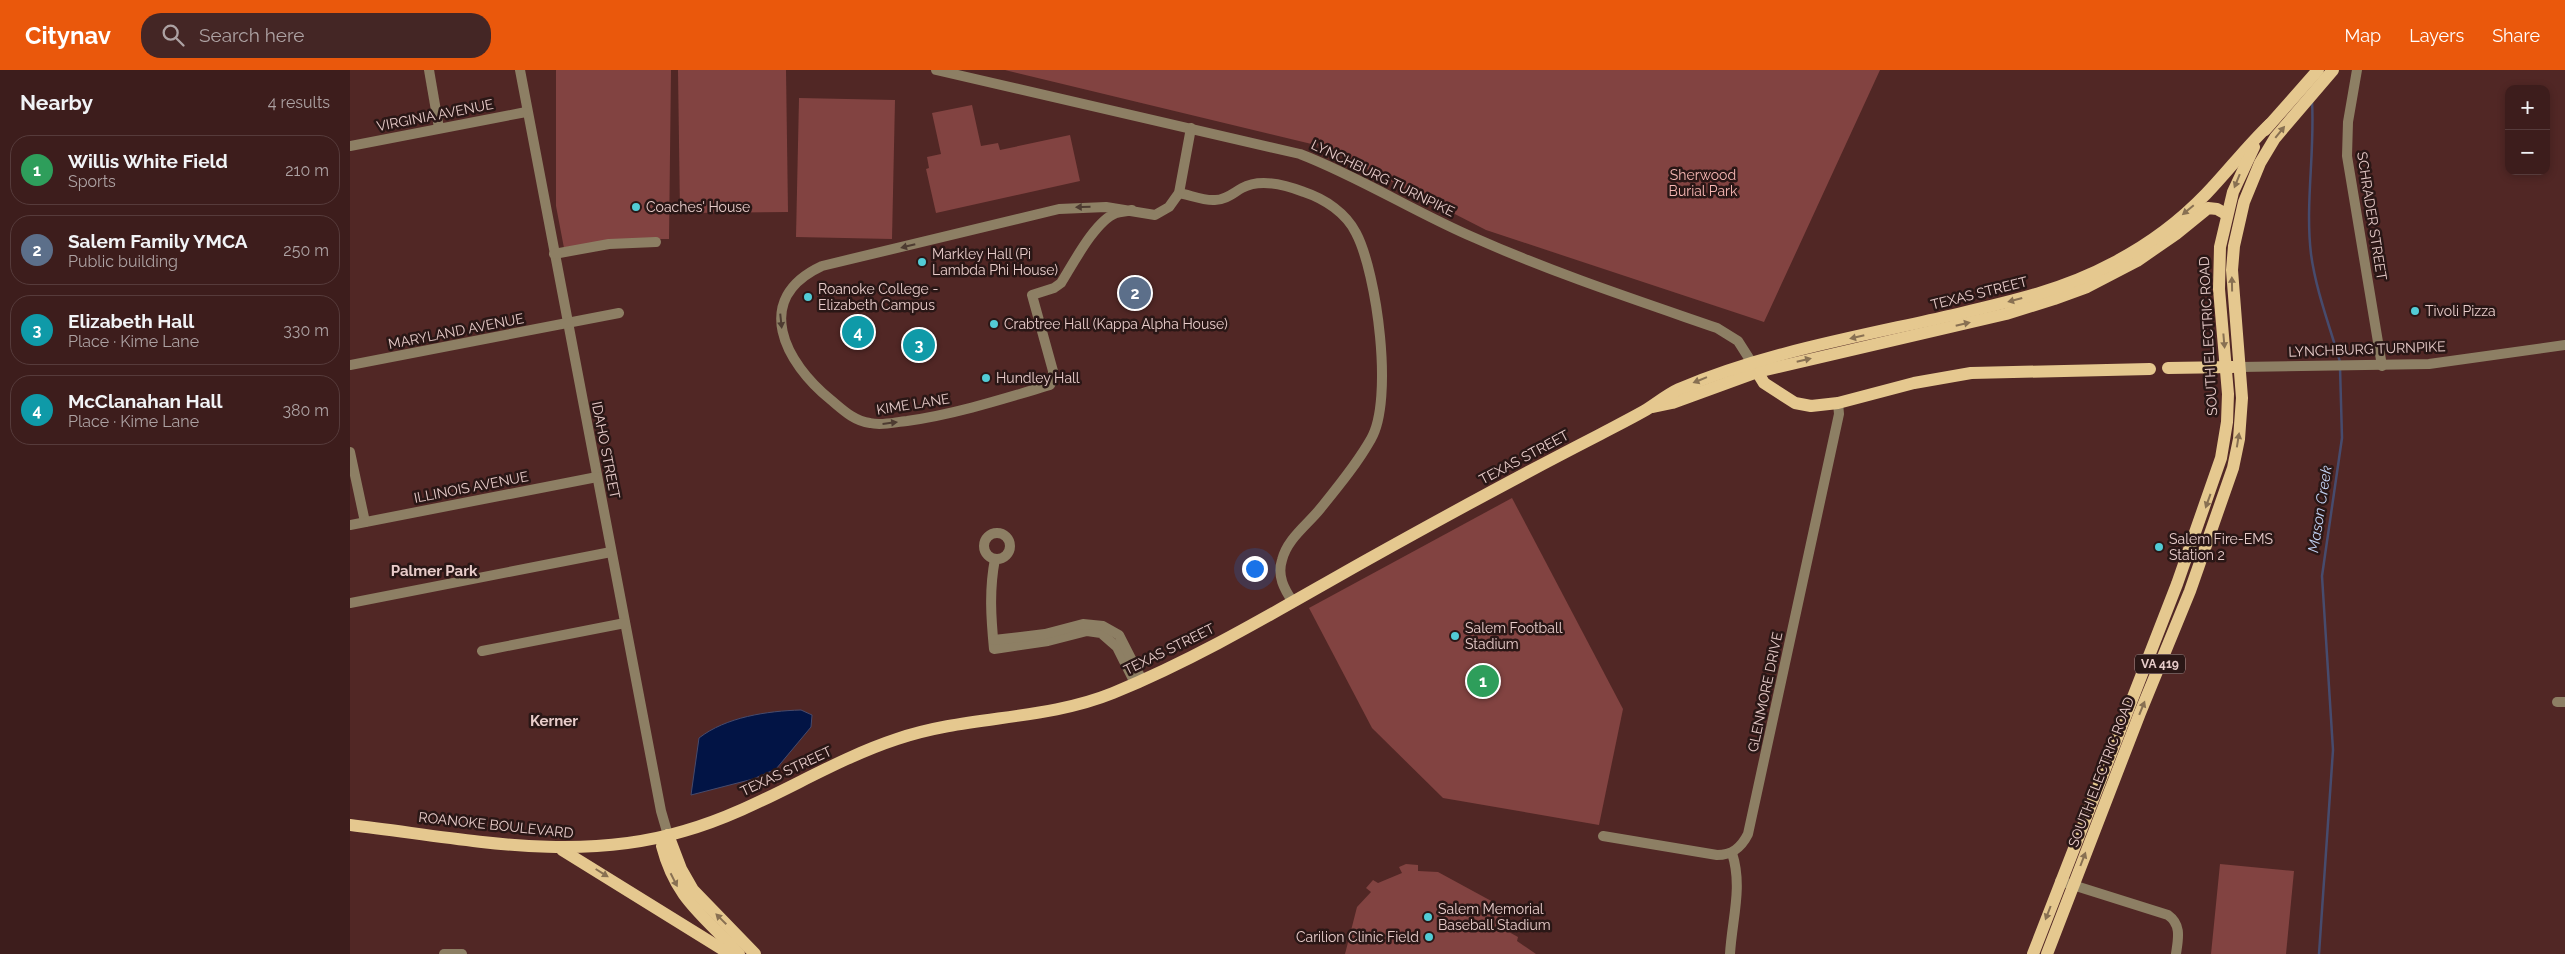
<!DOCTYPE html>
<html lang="en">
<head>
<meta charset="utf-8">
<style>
	:root { --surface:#3d1d1c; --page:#442625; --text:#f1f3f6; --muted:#ada2a3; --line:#563b3b; --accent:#ea580c }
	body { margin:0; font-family:Raleway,sans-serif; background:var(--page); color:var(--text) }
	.controls { position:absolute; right:15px; top:15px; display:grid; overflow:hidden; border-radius:10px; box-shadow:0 2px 8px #0003 }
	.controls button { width:45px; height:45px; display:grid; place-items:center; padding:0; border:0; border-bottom:1px solid var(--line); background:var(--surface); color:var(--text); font:25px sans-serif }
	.you { position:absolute; left:904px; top:498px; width:18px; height:18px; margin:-12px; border:4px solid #fff; border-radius:50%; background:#1a73e8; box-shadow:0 0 0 8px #1a73e833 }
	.badge { display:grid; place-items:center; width:32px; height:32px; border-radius:50%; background:var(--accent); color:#fff; font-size:16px; font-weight:700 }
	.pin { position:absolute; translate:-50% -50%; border:2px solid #fff; box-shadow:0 1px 5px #0006 }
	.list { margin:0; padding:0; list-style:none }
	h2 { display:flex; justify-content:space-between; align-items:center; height:65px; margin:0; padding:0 20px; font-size:21px }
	h2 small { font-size:16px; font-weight:400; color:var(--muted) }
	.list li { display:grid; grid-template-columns:32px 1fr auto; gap:15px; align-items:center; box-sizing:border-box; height:70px; margin:0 10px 10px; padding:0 10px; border:1px solid var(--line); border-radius:20px }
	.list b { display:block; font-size:19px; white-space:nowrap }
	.list p { margin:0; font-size:16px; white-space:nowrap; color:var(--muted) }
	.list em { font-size:16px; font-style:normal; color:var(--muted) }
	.icon { flex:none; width:28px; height:28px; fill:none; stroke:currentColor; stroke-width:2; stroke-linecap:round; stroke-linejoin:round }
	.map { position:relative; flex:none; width:2215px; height:884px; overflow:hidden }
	header { display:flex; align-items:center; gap:30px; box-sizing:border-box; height:70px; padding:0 25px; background:var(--accent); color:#fff }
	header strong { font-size:24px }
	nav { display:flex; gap:28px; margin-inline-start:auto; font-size:18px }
	.search { width:350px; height:45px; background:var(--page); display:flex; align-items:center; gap:12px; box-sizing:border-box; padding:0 18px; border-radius:20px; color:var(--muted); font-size:19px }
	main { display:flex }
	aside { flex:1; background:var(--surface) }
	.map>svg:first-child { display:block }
	.green { fill:#824341 }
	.water { fill:#021445; stroke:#474b6d }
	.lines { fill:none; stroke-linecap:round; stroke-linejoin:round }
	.stream { stroke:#474b6d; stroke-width:2.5 }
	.minor { stroke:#8d7f64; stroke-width:10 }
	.major { stroke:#e5c88f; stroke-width:12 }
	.oneway { fill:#887052 }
	.oneway2 { fill:#4d3b31 }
	.poi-dot { fill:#52ccd6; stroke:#2a1716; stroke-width:2 }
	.labels { text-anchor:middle; stroke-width:5; stroke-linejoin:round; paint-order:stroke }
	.shield { fill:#2a1716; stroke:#af9694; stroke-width:1 }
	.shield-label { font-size:12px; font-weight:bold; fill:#e8ccca }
	.street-label { font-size:14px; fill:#e8ccca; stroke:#2a1716 }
	.park-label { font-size:14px; fill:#f7b7b3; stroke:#2a1716 }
	.poi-label { font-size:14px; fill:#e8ccca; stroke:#2a1716; text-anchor:start }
	.water-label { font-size:15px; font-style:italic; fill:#c3d4f6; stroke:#2a1716 }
	.neighbourhood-label { font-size:15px; font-weight:bold; fill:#e8ccca; stroke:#2a1716 }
</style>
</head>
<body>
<header>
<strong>Citynav</strong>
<div class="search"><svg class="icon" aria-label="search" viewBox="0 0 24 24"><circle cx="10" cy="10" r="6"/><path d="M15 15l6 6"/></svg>Search here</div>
<nav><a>Map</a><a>Layers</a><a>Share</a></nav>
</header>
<main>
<aside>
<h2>Nearby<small>4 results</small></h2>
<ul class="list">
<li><span class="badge" style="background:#2e9e5b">1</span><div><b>Willis White Field</b><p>Sports</p></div><em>210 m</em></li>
<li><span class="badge" style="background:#5c6f8a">2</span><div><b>Salem Family YMCA</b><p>Public building</p></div><em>250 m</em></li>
<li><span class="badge" style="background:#0f9aa8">3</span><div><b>Elizabeth Hall</b><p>Place · Kime Lane</p></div><em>330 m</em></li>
<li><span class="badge" style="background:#0f9aa8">4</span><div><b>McClanahan Hall</b><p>Place · Kime Lane</p></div><em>380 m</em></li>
</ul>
</aside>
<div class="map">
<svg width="2215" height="884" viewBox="0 0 2215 884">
	<rect width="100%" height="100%" fill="#512725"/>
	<!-- green -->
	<g class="green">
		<polygon points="206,0 321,0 319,169 268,169 214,178 206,136"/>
		<polygon points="328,0 436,0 438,142 330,143"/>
		<polygon points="655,0 1530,0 1414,252 1136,160 974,77"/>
		<polygon points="449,28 545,30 542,169 446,167"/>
		<polygon points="622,35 631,76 648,73 650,80 720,65 730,111 586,143 576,99 579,98 577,87 591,84 582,43"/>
		<polygon points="1162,428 1273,639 1249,755 1093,728 1022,658 959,538"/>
		<polygon points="1056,794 1068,795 1068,801 1088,802 1156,839 1148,856 1168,867 1167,871 1186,884 995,884 1007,837 1021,822 1016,818 1023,810 1028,813 1052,803 1049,797"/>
		<polygon points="1870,794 1944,801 1936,884 1861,884"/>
	</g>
	<!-- water -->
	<path class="water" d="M451,640L462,645L461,657L426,699L403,709L341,725L349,668C376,647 417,641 451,640Z"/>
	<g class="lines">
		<!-- stream -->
		<g class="stream">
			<path d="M1962,31C1965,82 1955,134 1961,184C1966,221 1980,257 1990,292"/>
			<polyline points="1969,884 1983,680 1972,506 1992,368 1990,297"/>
		</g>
		<!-- minor -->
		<g class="minor">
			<polyline points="79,0 89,58"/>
			<polyline points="170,0 311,741 318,765"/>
			<path d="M586,0L950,84C1010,107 1066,143 1125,168C1204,203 1286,230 1367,258L1388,271L1402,293"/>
			<polyline points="2007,0 1998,52 1997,86 2032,296"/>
			<polyline points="0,76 176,42"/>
			<path d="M829,123C840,125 854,131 865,130C876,130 883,123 892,118C910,108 936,115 954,122C975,129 996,143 1006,163C1027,203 1044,330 1021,369C1007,394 987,418 970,439C957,455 937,469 932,490C927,506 934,519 943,532"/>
			<path d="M782,140C777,141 771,142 766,143C745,151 723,194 711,213L704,218L682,225L703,301V309L700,315C653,329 606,344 557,351C545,352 532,356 520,353C504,351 493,340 481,330C435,293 401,229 472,196L709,139L756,137L805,145L819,137L829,123L841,58"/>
			<polyline points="204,184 259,174 306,172"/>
			<polyline points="0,295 269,243"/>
			<polyline points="1890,297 2079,294 2215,275"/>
			<polyline points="0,382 15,452"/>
			<polyline points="0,455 247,407"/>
			<circle cx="647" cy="476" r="13"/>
			<path d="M645,489C639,520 641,548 644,579L698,571L737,561L751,563L767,577L785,613"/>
			<polyline points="0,533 261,482"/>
			<polyline points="644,570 695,564 733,554 753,556 769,565 792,610"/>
			<polyline points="132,581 275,553"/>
			<polyline points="2207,632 2215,632"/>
			<path d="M1253,766L1367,785C1382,785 1391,778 1398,764L1489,344L1488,333"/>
			<path d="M1710,811L1818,845C1832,855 1828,869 1826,884"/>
			<polyline points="94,884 112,884"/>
			<path d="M1380,884C1382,849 1393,817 1382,783"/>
		</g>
		<!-- major -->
		<g class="major">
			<polyline points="1915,60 1968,0"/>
			<polyline points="1403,295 1414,313 1445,333 1461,336 1488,333 1564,313 1621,303 1800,299"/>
			<polyline points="1818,298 1883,297"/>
			<polyline points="1303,337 1322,333 1407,302 1656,244 1704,229 1737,217 1787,191 1826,164 1858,138 1867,139 1876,144"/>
			<path d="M0,755C112,768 224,794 334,761C409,740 474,693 547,669C617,645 694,651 763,623C851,587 933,537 1015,491C1092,448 1169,406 1247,366C1262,358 1278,350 1294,341C1306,334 1316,325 1329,319C1416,282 1511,266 1603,245C1659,232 1713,220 1763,193C1796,176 1830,151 1856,124C1878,101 1897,76 1920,54"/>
			<polyline points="318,765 331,799 343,820 405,884"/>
			<path d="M318,765L312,776C326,830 354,845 389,884"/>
			<polyline points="212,780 380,884"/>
			<polyline points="1683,884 1827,514 1871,388 1877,352 1878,324 1869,219 1870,177 1883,122 1904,77"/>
			<polyline points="1697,884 1790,643 1840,521 1883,398 1889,369 1892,328 1882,200 1884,176 1894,132 1910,93 1925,68 1983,0"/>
		</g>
	</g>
	<!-- one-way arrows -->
	<defs><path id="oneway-solid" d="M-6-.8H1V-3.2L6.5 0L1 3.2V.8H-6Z" transform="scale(1.25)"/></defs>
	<g class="oneway">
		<use href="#oneway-solid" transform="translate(1930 62) rotate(-51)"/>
		<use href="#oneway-solid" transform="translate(1887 111) rotate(112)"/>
		<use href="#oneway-solid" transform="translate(1838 140) rotate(140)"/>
		<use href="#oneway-solid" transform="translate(1882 214) rotate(-91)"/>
		<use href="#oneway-solid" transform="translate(1665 230) rotate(165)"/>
		<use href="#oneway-solid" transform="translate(1613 254) rotate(-13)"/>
		<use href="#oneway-solid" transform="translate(1507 267) rotate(167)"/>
		<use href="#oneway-solid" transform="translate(1874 271) rotate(85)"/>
		<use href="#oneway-solid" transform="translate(1454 290) rotate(-13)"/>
		<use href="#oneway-solid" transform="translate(1350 310) rotate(158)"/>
		<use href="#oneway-solid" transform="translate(1888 370) rotate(-81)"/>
		<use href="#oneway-solid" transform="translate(1858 431) rotate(110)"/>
		<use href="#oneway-solid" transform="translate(1792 638) rotate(-68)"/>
		<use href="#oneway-solid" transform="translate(1733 789) rotate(-69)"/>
		<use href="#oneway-solid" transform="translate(252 803) rotate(32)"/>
		<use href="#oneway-solid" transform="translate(324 810) rotate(63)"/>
		<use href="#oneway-solid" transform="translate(1698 843) rotate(111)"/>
		<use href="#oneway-solid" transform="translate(371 849) rotate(-135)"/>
	</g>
	<g class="oneway2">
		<use href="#oneway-solid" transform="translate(733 137) rotate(179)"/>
		<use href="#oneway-solid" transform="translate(558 176) rotate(166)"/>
		<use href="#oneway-solid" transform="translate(431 251) rotate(84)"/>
		<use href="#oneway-solid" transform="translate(540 353) rotate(-7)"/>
	</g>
	<!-- markers -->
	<g class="poi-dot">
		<circle cx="286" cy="137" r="5"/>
		<circle cx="572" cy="192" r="5"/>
		<circle cx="458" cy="227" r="5"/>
		<circle cx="2065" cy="241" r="5"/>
		<circle cx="644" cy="254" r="5"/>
		<circle cx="636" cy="308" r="5"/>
		<circle cx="1809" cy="477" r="5"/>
		<circle cx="1105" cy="566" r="5"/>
		<circle cx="1078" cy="847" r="5"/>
		<circle cx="1079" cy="867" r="5"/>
	</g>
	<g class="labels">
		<!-- shield labels -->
		<rect class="shield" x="1785" y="584.5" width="50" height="19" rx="4"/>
		<g class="shield-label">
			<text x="1810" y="598">VA 419</text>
		</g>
		<!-- street labels -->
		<g class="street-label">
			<text transform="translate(85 45) rotate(-11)" y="5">VIRGINIA AVENUE</text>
			<text transform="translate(1033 108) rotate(26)" y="5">LYNCHBURG TURNPIKE</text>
			<text transform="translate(2022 146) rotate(81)" y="5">SCHRADER STREET</text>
			<text transform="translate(1629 223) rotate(-14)" y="5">TEXAS STREET</text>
			<text transform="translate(106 261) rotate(-11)" y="5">MARYLAND AVENUE</text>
			<text transform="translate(1858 266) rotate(-93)" y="5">SOUTH ELECTRIC ROAD</text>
			<text transform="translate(2017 279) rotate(-2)" y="5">LYNCHBURG TURNPIKE</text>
			<text transform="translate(563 334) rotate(-9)" y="5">KIME LANE</text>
			<text transform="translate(256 380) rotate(79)" y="5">IDAHO STREET</text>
			<text transform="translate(1174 387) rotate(-28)" y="5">TEXAS STREET</text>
			<text transform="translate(121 417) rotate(-11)" y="5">ILLINOIS AVENUE</text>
			<text transform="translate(819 579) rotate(-26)" y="5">TEXAS STREET</text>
			<text transform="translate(1415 622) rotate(-78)" y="5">GLENMORE DRIVE</text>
			<text transform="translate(436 701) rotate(-25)" y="5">TEXAS STREET</text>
			<text transform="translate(1751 702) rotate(-69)" y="5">SOUTH ELECTRIC ROAD</text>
			<text transform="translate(146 755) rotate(6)" y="5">ROANOKE BOULEVARD</text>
		</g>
		<!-- park labels -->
		<g class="park-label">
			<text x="1353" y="110">Sherwood<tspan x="1353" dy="16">Burial Park</tspan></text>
		</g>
		<!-- poi labels -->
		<g class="poi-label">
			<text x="296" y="142">Coaches' House</text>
			<text x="582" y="189">Markley Hall (Pi<tspan x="582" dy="16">Lambda Phi House)</tspan></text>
			<text x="468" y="224">Roanoke College -<tspan x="468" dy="16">Elizabeth Campus</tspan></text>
			<text x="2075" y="246">Tivoli Pizza</text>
			<text x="654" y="259">Crabtree Hall (Kappa Alpha House)</text>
			<text x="646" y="313">Hundley Hall</text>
			<text x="1819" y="474">Salem Fire-EMS<tspan x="1819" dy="16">Station 2</tspan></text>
			<text x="1115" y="563">Salem Football<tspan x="1115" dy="16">Stadium</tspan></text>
			<text x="1088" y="844">Salem Memorial<tspan x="1088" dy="16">Baseball Stadium</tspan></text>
			<text x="1069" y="872" text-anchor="end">Carilion Clinic Field</text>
		</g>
		<!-- water labels -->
		<g class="water-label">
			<text transform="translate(1970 439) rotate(-81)" y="5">Mason Creek</text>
		</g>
		<!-- neighbourhood labels -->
		<g class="neighbourhood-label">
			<text x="84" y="506">Palmer Park</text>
			<text x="204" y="656">Kerner</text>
		</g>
	</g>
</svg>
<div class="controls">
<button>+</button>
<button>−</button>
</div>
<div class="you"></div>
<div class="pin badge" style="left:1133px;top:611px;background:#2e9e5b">1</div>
<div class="pin badge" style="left:785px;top:223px;background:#5c6f8a">2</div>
<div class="pin badge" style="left:569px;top:275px;background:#0f9aa8">3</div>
<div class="pin badge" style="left:508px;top:262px;background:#0f9aa8">4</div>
</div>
</main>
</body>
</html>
